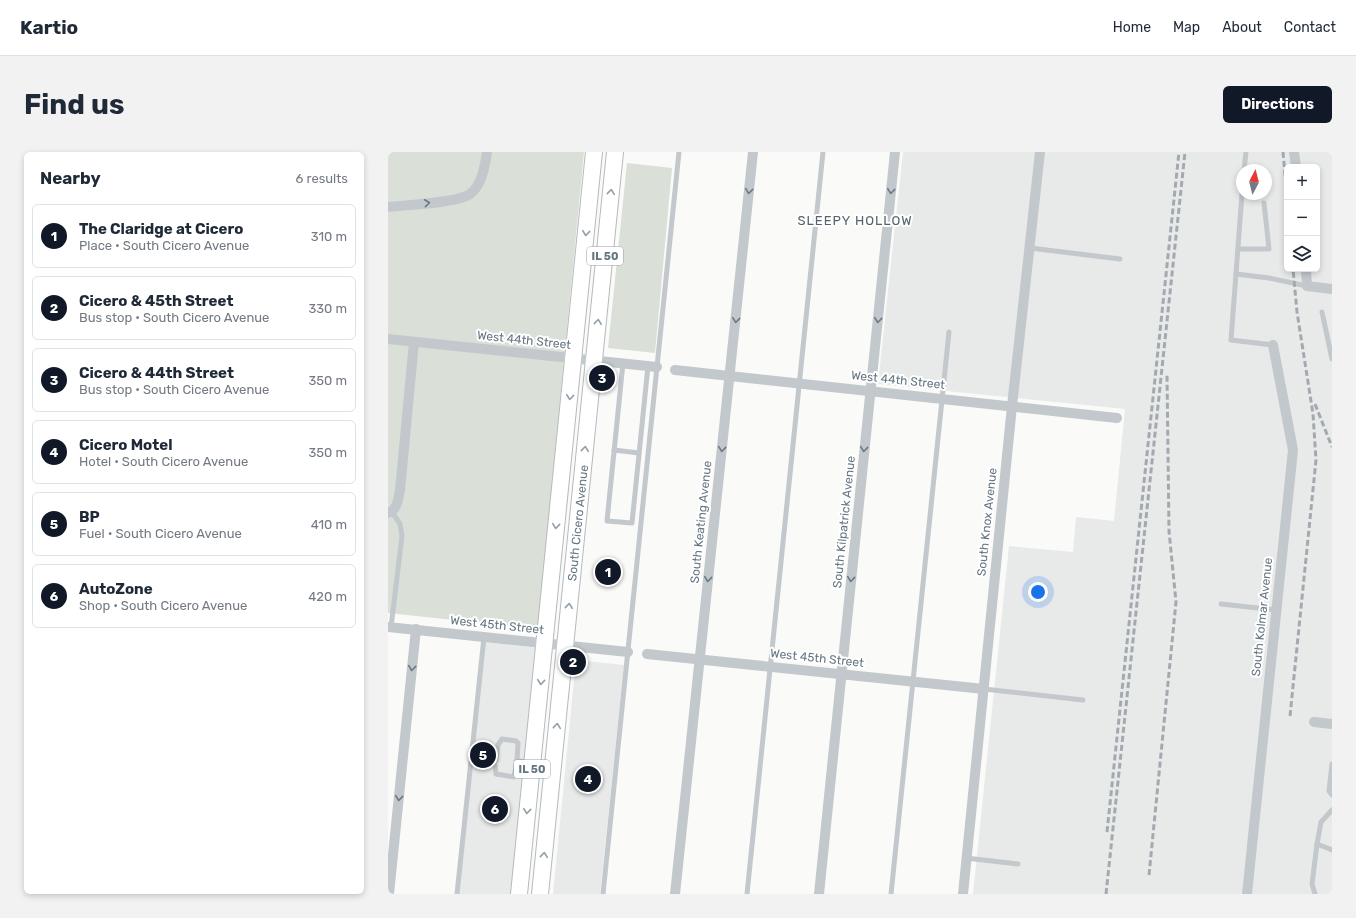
<!DOCTYPE html>
<html lang="en">
<head>
<meta charset="utf-8">
<style>
	:root { --surface:#fff; --page:#f2f2f3; --text:#1f2937; --muted:#747a83; --line:#e0e1e3; --accent:#111827 }
	body { margin:0; font-family:Rubik,sans-serif; background:var(--page); color:var(--text) }
	.controls { position:absolute; right:12px; top:12px; display:grid; overflow:hidden; border-radius:6px; box-shadow:0 2px 6px #0003 }
	.controls button { width:36px; height:36px; display:grid; place-items:center; padding:0; border:0; border-bottom:1px solid var(--line); background:var(--surface); color:var(--text); font:20px sans-serif }
	.compass { position:absolute; left:848px; top:12px; width:36px; height:36px; border-radius:50%; background:var(--surface); box-shadow:0 2px 6px #0003; rotate:7deg }
	.you { position:absolute; left:650px; top:440px; width:14px; height:14px; margin:-10px; border:3px solid #fff; border-radius:50%; background:#1a73e8; box-shadow:0 0 0 6px #1a73e833 }
	.badge { display:grid; place-items:center; width:26px; height:26px; border-radius:50%; background:var(--accent); color:#fff; font-size:13px; font-weight:700 }
	.pin { position:absolute; translate:-50% -50%; border:2px solid #fff; box-shadow:0 1px 4px #0006 }
	.list { margin:0; padding:0; list-style:none }
	h2 { display:flex; justify-content:space-between; align-items:center; height:52px; margin:0; padding:0 16px; font-size:17px }
	h2 small { font-size:13px; font-weight:400; color:var(--muted) }
	.list li { display:grid; grid-template-columns:26px 1fr auto; gap:12px; align-items:center; box-sizing:border-box; height:64px; margin:0 8px 8px; padding:0 8px; border:1px solid var(--line); border-radius:6px }
	.list b { display:block; font-size:15px; white-space:nowrap }
	.list p { margin:0; font-size:13px; white-space:nowrap; color:var(--muted) }
	.list em { font-size:13px; font-style:normal; color:var(--muted) }
	.icon { flex:none; width:22px; height:22px; fill:none; stroke:currentColor; stroke-width:2; stroke-linecap:round; stroke-linejoin:round }
	.map { position:relative; flex:none; width:944px; height:742px; overflow:hidden; border-radius:6px }
	header { display:flex; align-items:center; gap:24px; box-sizing:border-box; height:56px; padding:0 20px; background:var(--surface); border-bottom:1px solid var(--line) }
	header strong { font-size:19px }
	nav { display:flex; gap:22px; margin-inline-start:auto; font-size:14px }
	.intro { display:flex; align-items:center; justify-content:space-between; box-sizing:border-box; height:96px; padding:0 24px }
	h1 { margin:0; font-size:28px }
	.button { padding:10px 18px; border-radius:6px; background:var(--accent); color:#fff; font-size:14px; font-weight:700 }
	main { display:flex; gap:24px; padding:0 24px }
	aside { flex:1; background:var(--surface); border-radius:6px; box-shadow:0 2px 6px #0003 }
	.map>svg:first-child { display:block }
	.built { fill:#e8e9e9; fill-rule:evenodd }
	.green { fill:#dadfd7 }
	.lines { fill:none; stroke-linecap:round; stroke-linejoin:round }
	.primary-casing { stroke:#b5babe; stroke-width:18 }
	.service { stroke:#c3c8cc; stroke-width:5 }
	.minor { stroke:#c3c8cc; stroke-width:10 }
	.primary { stroke:#fff; stroke-width:16 }
	.rail { stroke:#a2aab0; stroke-width:3; stroke-dasharray:6 3; stroke-linecap:butt }
	.oneway { stroke:#6a7a87 }
	.oneway2 { stroke:#939fa8 }
	.labels { text-anchor:middle; stroke-width:4; stroke-linejoin:round; paint-order:stroke }
	.shield { fill:#fff; stroke:#939fa8; stroke-width:1 }
	.shield-label { font-size:11px; font-weight:bold; fill:#657683 }
	.street-label { font-size:12px; fill:#657683; stroke:#fff }
	.neighbourhood-label { font-size:13px; letter-spacing:1px; fill:#57646e; stroke:#fff }
</style>
</head>
<body>
<header>
<strong>Kartio</strong>
<nav><a>Home</a><a>Map</a><a>About</a><a>Contact</a></nav>
</header>
<div class="intro"><h1>Find us</h1><a class="button">Directions</a></div>
<main>
<aside>
<h2>Nearby<small>6 results</small></h2>
<ul class="list">
<li><span class="badge">1</span><div><b>The Claridge at Cicero</b><p>Place · South Cicero Avenue</p></div><em>310 m</em></li>
<li><span class="badge">2</span><div><b>Cicero &amp; 45th Street</b><p>Bus stop · South Cicero Avenue</p></div><em>330 m</em></li>
<li><span class="badge">3</span><div><b>Cicero &amp; 44th Street</b><p>Bus stop · South Cicero Avenue</p></div><em>350 m</em></li>
<li><span class="badge">4</span><div><b>Cicero Motel</b><p>Hotel · South Cicero Avenue</p></div><em>350 m</em></li>
<li><span class="badge">5</span><div><b>BP</b><p>Fuel · South Cicero Avenue</p></div><em>410 m</em></li>
<li><span class="badge">6</span><div><b>AutoZone</b><p>Shop · South Cicero Avenue</p></div><em>420 m</em></li>
</ul>
</aside>
<div class="map">
<svg width="944" height="742" viewBox="0 0 944 742">
	<rect width="100%" height="100%" fill="#fafaf8"/>
	<!-- built -->
	<g class="built">
		<path d="M515,0H944V742H585L621,394L685,400L688,365L726,369L737,257L490,232ZM899,15H929V117H899ZM854,18H878V42H854Z"/>
		<polygon points="95,490 152,496 125,742 69,742"/>
		<polygon points="188,508 236,513 212,742 165,742"/>
	</g>
	<!-- green -->
	<g class="green">
		<polygon points="0,0 196,0 150,477 0,461"/>
		<polygon points="239,11 284,16 267,201 220,196"/>
	</g>
	<g class="lines">
		<defs>
			<g id="primary">
				<polyline points="131,742 206,0"/>
				<polyline points="152,742 227,0"/>
			</g>
		</defs>
		<!-- primary casing -->
		<use href="#primary" class="primary-casing"/>
		<!-- service -->
		<g class="service">
			<polyline points="856,18 858,0"/>
			<polyline points="854,42 843,188 885,193"/>
			<polyline points="642,96 732,107"/>
			<polyline points="850,97 881,97 876,51"/>
			<polyline points="848,122 881,126 919,134"/>
			<polyline points="934,160 944,207"/>
			<polyline points="235,211 219,369 244,371 260,214"/>
			<polyline points="226,298 251,301"/>
			<polyline points="833,452 888,458"/>
			<polyline points="3,475 14,384 12,372 4,360"/>
			<polyline points="596,537 695,548"/>
			<polyline points="108,608 110,593 114,587 128,589 130,591 129,609 143,610"/>
			<polyline points="944,612 941,639 944,643"/>
			<polyline points="107,613 108,622 126,625 129,609 128,609"/>
			<polyline points="929,692 944,698"/>
			<polyline points="578,706 630,712"/>
			<polyline points="69,742 96,485"/>
			<polyline points="215,742 291,0"/>
			<polyline points="359,742 435,0"/>
			<polyline points="503,742 561,180"/>
			<polyline points="927,742 924,732 929,692 933,670 944,658"/>
		</g>
		<!-- minor -->
		<g class="minor">
			<polyline points="906,0 908,15"/>
			<path d="M0,55C17,53 70,51 82,42C94,33 97,14 99,0"/>
			<polyline points="918,117 919,134 944,137"/>
			<polyline points="0,187 269,215"/>
			<polyline points="287,218 729,266"/>
			<path d="M0,361C10,358 10,346 12,338L26,190"/>
			<polyline points="0,475 240,500"/>
			<polyline points="259,502 596,537"/>
			<polyline points="926,570 944,572"/>
			<polyline points="1,742 28,477"/>
			<polyline points="287,742 365,0"/>
			<polyline points="431,742 507,0"/>
			<polyline points="575,742 624,254 652,0"/>
			<polyline points="859,742 905,298 885,193"/>
		</g>
		<!-- primary -->
		<use href="#primary" class="primary"/>
		<!-- rail -->
		<g class="rail">
			<polyline points="895,0 899,45"/>
			<polyline points="927,252 944,295"/>
			<polyline points="902,564 928,308 925,262 909,160 905,117"/>
			<polyline points="719,680 791,0"/>
			<polyline points="761,723 788,450 781,379 779,223"/>
			<polyline points="718,742 797,0"/>
		</g>
	</g>
	<!-- one-way arrows -->
	<defs><path id="oneway-chevron" d="M-2-3.5L2.5 0L-2 3.5" fill="none" stroke-width="1.6" stroke-linecap="round" stroke-linejoin="round"/></defs>
	<g class="oneway">
		<use href="#oneway-chevron" transform="translate(361 39) rotate(96)"/>
		<use href="#oneway-chevron" transform="translate(503 39) rotate(96)"/>
		<use href="#oneway-chevron" transform="translate(39 51) rotate(-6)"/>
		<use href="#oneway-chevron" transform="translate(348 168) rotate(96)"/>
		<use href="#oneway-chevron" transform="translate(490 168) rotate(96)"/>
		<use href="#oneway-chevron" transform="translate(334 297) rotate(96)"/>
		<use href="#oneway-chevron" transform="translate(476 297) rotate(96)"/>
		<use href="#oneway-chevron" transform="translate(320 427) rotate(96)"/>
		<use href="#oneway-chevron" transform="translate(463 427) rotate(96)"/>
		<use href="#oneway-chevron" transform="translate(24 516) rotate(96)"/>
		<use href="#oneway-chevron" transform="translate(11 646) rotate(96)"/>
	</g>
	<g class="oneway2">
		<use href="#oneway-chevron" transform="translate(223 40) rotate(-84)"/>
		<use href="#oneway-chevron" transform="translate(198 81) rotate(96)"/>
		<use href="#oneway-chevron" transform="translate(210 170) rotate(-84)"/>
		<use href="#oneway-chevron" transform="translate(182 245) rotate(96)"/>
		<use href="#oneway-chevron" transform="translate(197 297) rotate(-84)"/>
		<use href="#oneway-chevron" transform="translate(168 374) rotate(96)"/>
		<use href="#oneway-chevron" transform="translate(181 454) rotate(-84)"/>
		<use href="#oneway-chevron" transform="translate(153 530) rotate(96)"/>
		<use href="#oneway-chevron" transform="translate(169 574) rotate(-84)"/>
		<use href="#oneway-chevron" transform="translate(139 659) rotate(96)"/>
		<use href="#oneway-chevron" transform="translate(156 703) rotate(-84)"/>
	</g>
	<g class="labels">
		<!-- shield labels -->
		<g class="shield">
			<rect x="199" y="95" width="36" height="18" rx="3"/>
			<rect x="126" y="608" width="36" height="18" rx="3"/>
		</g>
		<g class="shield-label">
			<text x="217" y="108">IL 50</text>
			<text x="144" y="621">IL 50</text>
		</g>
		<!-- street labels -->
		<g class="street-label">
			<text transform="translate(136 188) rotate(6)" y="4">West 44th Street</text>
			<text transform="translate(510 228) rotate(6)" y="4">West 44th Street</text>
			<text transform="translate(313 370) rotate(-84)" y="4">South Keating Avenue</text>
			<text transform="translate(456 370) rotate(-84)" y="4">South Kilpatrick Avenue</text>
			<text transform="translate(599 370) rotate(-84)" y="4">South Knox Avenue</text>
			<text transform="translate(190 371) rotate(-84)" y="4">South Cicero Avenue</text>
			<text transform="translate(874 465) rotate(-84)" y="4">South Kolmar Avenue</text>
			<text transform="translate(109 473) rotate(6)" y="4">West 45th Street</text>
			<text transform="translate(429 506) rotate(6)" y="4">West 45th Street</text>
		</g>
		<!-- neighbourhood labels -->
		<g class="neighbourhood-label">
			<text x="467" y="73">SLEEPY HOLLOW</text>
		</g>
	</g>
</svg>
<div class="controls">
<button>+</button>
<button>−</button>
<button><svg class="icon" aria-label="layers" viewBox="0 0 24 24"><path d="M12 4l9 5-9 5-9-5zM3 14l9 5 9-5"/></svg></button>
</div>
<svg class="compass" viewBox="-18 -18 36 36"><path d="M0-13l5 13h-10z" fill="#e53935"/><path d="M0 13l5-13h-10z" fill="#747a83"/></svg>
<div class="you"></div>
<div class="pin badge" style="left:220px;top:420px">1</div>
<div class="pin badge" style="left:185px;top:510px">2</div>
<div class="pin badge" style="left:214px;top:226px">3</div>
<div class="pin badge" style="left:200px;top:627px">4</div>
<div class="pin badge" style="left:95px;top:603px">5</div>
<div class="pin badge" style="left:107px;top:657px">6</div>
</div>
</main>
</body>
</html>
